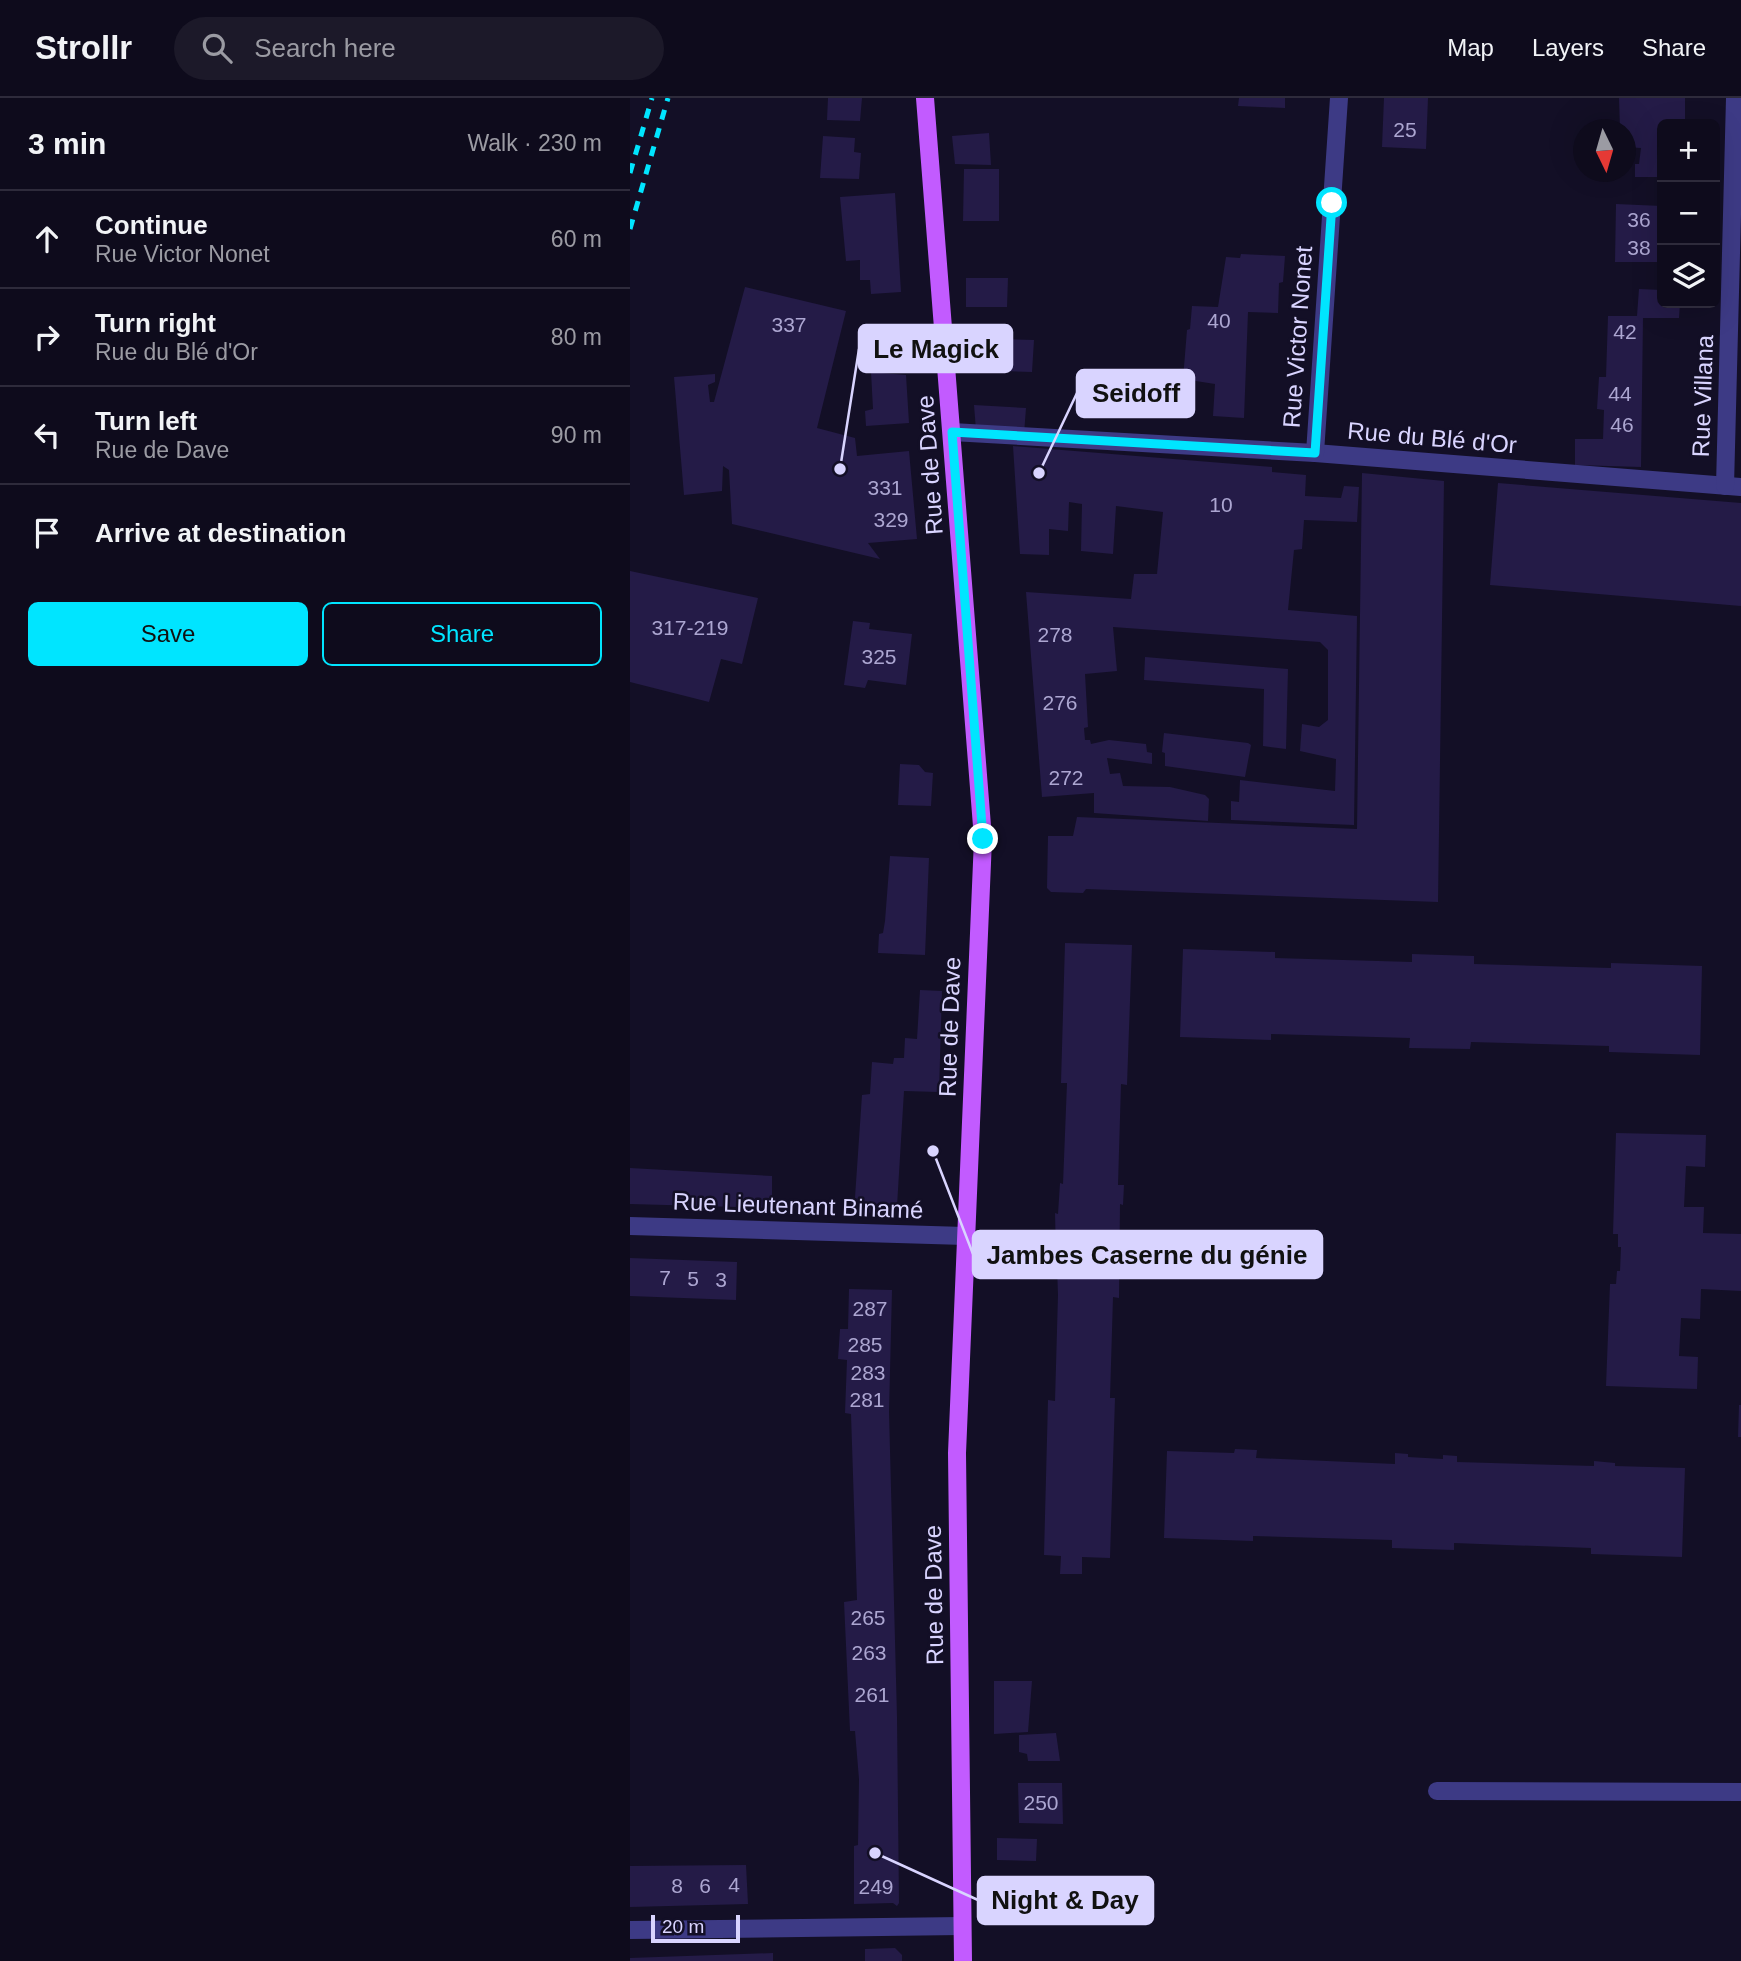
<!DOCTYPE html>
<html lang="en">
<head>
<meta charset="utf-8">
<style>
	:root { --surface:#0e0b1c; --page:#1c1929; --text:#f1f3f6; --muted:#9b9ba3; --line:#2e2b3b; --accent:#00e5ff }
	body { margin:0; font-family:Helvetica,sans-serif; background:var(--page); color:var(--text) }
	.controls { position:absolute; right:21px; top:21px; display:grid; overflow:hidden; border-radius:10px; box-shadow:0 7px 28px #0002 }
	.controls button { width:63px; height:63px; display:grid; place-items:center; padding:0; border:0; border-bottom:2px solid var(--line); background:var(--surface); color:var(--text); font:35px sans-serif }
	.compass { position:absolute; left:943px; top:21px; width:63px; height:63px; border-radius:50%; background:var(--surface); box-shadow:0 7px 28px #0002; rotate:175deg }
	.scale { position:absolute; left:21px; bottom:18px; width:89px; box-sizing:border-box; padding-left:7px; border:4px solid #d9d4ff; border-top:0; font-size:19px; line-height:24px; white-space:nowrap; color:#d9d4ff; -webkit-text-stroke:5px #130f26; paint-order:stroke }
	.stop { position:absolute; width:21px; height:21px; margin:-16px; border:5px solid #00e5ff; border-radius:50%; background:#fff }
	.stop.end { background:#00e5ff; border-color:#fff; box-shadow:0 2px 7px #0008 }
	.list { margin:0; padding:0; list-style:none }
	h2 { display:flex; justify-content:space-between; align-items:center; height:91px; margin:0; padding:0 28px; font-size:30px }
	h2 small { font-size:23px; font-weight:400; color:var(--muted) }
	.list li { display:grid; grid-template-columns:46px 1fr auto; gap:21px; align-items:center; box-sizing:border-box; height:98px; padding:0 28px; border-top:2px solid var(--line) }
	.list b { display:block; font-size:26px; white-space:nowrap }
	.list p { margin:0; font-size:23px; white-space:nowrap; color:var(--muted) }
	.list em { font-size:23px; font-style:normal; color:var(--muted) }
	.actions { display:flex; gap:14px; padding:21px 28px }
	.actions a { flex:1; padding:16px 0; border:2px solid var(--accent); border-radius:10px; text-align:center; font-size:24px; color:var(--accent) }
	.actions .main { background:var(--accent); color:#111 }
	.icon { flex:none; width:38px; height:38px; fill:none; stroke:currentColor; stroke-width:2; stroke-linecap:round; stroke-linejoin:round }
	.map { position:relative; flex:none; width:1111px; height:1863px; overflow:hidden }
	header { display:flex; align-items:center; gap:42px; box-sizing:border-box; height:98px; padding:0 35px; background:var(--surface); border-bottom:2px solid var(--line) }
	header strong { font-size:33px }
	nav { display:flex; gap:38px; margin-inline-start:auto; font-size:24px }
	.search { width:490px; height:63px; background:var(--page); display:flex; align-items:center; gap:18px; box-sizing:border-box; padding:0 24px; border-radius:38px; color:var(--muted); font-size:26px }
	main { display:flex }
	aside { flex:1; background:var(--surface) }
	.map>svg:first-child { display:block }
	.building { fill:#241b47 }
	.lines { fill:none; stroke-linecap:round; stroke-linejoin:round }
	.minor { stroke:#3d3a85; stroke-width:18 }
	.major { stroke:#c25bff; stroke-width:18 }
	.rail { stroke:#00e5ff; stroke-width:5; stroke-dasharray:10 9; stroke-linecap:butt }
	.route { stroke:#00e5ff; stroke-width:9 }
	.labels { text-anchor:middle; stroke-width:5; stroke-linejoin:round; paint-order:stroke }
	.number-label { font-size:21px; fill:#aca6d1 }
	.street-label { font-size:24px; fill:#d9d4ff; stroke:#130f26 }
	.leader { fill:none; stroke:#d9d4ff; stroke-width:2.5 }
	.callout-dot { fill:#d9d4ff; stroke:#130f26; stroke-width:2.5 }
	.callout { fill:#d9d4ff; stroke:#d9d4ff; stroke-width:2.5 }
	.callout-label { font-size:26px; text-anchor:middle; font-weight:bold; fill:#111 }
</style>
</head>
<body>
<header>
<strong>Strollr</strong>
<div class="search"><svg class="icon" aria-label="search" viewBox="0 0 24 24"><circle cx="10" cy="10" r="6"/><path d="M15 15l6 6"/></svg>Search here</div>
<nav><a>Map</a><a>Layers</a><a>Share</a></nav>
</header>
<main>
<aside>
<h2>3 min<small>Walk · 230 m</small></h2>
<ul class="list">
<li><svg class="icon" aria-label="ahead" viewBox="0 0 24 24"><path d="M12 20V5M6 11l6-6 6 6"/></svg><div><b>Continue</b><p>Rue Victor Nonet</p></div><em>60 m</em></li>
<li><svg class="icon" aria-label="right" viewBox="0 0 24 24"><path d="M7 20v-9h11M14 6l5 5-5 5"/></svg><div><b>Turn right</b><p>Rue du Blé d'Or</p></div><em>80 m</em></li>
<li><svg class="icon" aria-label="left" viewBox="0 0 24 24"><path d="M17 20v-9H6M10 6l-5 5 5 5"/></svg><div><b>Turn left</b><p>Rue de Dave</p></div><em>90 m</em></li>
<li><svg class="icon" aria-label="arrive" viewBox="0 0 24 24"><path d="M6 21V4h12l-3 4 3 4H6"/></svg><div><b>Arrive at destination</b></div></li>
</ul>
<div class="actions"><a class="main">Save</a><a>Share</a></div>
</aside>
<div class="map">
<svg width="1111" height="1863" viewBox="0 0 1111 1863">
	<rect width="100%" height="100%" fill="#130f26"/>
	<!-- building -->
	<g class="building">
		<polygon points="198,0 232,0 230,23 197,22"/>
		<polygon points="609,0 655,0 655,10 608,8"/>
		<polygon points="754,0 798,0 796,51 752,49"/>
		<polygon points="989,0 1055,0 1055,26 1032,26 1032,79 1005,79 1005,66 1009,66 1011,50 996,49 996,32 990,32"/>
		<polygon points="359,35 361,67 325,66 322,38"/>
		<polygon points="193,38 225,40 224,54 231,55 229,81 190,80"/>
		<polygon points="334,71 369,71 369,123 333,123"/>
		<polygon points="265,95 271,194 241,196 240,182 230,182 230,162 216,163 210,99"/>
		<polygon points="986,106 1032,108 1032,164 985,164"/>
		<polygon points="611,156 655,158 653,184 649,185 648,215 618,214 614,320 583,318 585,286 553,281 557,232 560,231 562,208 588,209 596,159 610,160"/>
		<polygon points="336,180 378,180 377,209 336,209"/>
		<polygon points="115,189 216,213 187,330 225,340 227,358 279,353 287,441 238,445 250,461 102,426 99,372 93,368 92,393 54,397 44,279 85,276 85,284 78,287 80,304 84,304"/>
		<polygon points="1009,191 1032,192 1032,205 1050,205 1049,220 1013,220 1011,369 945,367 945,341 973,341 974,312 967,311 969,279 976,279 978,218 1007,218"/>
		<polygon points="342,240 404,242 402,274 341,272"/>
		<polygon points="241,274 276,277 279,325 236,328 235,313 243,311"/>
		<polygon points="344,307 396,310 394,336 346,332"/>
		<polygon points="383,348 642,369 642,374 676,377 675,398 711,400 714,388 729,389 727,424 674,422 672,451 664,452 658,512 727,518 724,727 601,722 601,703 609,704 610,682 705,693 706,661 670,653 672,626 689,629 698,622 698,552 690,544 483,529 487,573 455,576 458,629 454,630 455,642 460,642 461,646 479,642 516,646 517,654 522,655 522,666 477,660 480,676 490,675 493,688 540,689 575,697 579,701 578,723 464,715 464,695 412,699 396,494 501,501 504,476 527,476 533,414 486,408 483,456 451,453 452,406 439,404 438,433 419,431 419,457 390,456"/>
		<polygon points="732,375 814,383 808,804 456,791 453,795 421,794 417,790 418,738 443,738 447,719 727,731"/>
		<polygon points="868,385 1111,405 1111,508 860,487"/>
		<polygon points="0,473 128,500 112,566 91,561 79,604 0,584"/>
		<polygon points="223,523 240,525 239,531 282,536 276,587 238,582 235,590 214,587"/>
		<polygon points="515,559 658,571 656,651 633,648 634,591 514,582"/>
		<polygon points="534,635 618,645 621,647 615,679 535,668 535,655 532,654"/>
		<polygon points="270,666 289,667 295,674 303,675 301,708 268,707"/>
		<polygon points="260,758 299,760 295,857 248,855 249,836 253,835 255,823"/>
		<polygon points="435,845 502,847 497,987 491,986 488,1087 494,1087 493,1107 490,1106 489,1200 483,1199 480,1300 485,1300 480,1460 452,1459 452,1476 430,1476 431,1458 414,1457 418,1302 425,1303 428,1197 427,1168 423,1168 424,1157 426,1157 425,1115 428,1116 430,1085 433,1086 437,985 431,985"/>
		<polygon points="553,851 645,854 645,860 782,864 782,856 844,858 844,866 981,870 981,865 1072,868 1070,957 979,954 979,948 841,944 840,951 779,950 780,940 641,936 641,942 550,939"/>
		<polygon points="290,892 312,893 309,994 274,993 267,1108 259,1115 224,1114 232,997 240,996 242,964 263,966 264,960 274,960 275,940 287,941"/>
		<polygon points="986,1035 1076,1037 1075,1069 1056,1068 1054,1109 1074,1109 1073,1135 1111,1136 1111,1193 1071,1191 1070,1221 1051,1220 1049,1258 1068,1259 1067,1291 976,1288 980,1186 986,1186 987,1173 990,1173 991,1149 988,1149 988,1136 983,1136"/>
		<polygon points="0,1070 142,1078 142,1110 0,1106"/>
		<polygon points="0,1160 107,1164 106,1202 0,1198"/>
		<polygon points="219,1191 262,1192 259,1314 267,1619 269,1805 267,1808 263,1805 224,1806 224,1748 228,1747 229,1681 225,1633 220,1633 214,1504 227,1502 225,1438 221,1316 215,1315 217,1262 208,1261 210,1231 218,1231"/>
		<polygon points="1109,1307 1111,1307 1111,1339 1108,1339"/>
		<polygon points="605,1351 627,1352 626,1360 765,1366 765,1355 778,1356 778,1359 813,1361 813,1357 827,1358 827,1364 964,1368 964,1363 985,1365 985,1368 1055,1370 1052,1459 961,1456 961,1450 824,1445 824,1452 762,1450 762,1442 623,1438 623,1443 534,1440 537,1353 604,1355"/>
		<polygon points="364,1583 402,1583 398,1634 364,1636"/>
		<polygon points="426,1635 430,1663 398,1663 397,1656 389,1654 389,1637"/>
		<polygon points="388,1685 432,1685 433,1726 389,1725"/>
		<polygon points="367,1740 407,1741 406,1763 367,1762"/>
		<polygon points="116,1767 118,1806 0,1809 0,1768"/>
		<polygon points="265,1850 272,1857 272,1863 235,1863 235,1851"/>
		<polygon points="143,1855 143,1863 0,1863 0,1860"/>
	</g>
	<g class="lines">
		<!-- minor -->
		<g class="minor">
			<polyline points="322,334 685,355 1111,389"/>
			<polyline points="685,355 709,0"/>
			<polyline points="1095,388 1105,0"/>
			<polyline points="0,1128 335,1138"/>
			<polyline points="807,1693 1111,1694"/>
			<polyline points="0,1832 332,1828"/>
		</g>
		<!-- major -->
		<polyline class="major" points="295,0 353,741 327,1355 333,1863"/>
		<!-- rail -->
		<g class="rail">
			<polyline points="0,75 22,0"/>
			<polyline points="0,131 38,0"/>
		</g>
	</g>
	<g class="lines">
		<!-- route -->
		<polyline class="route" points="353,741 322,334 685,355 702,105"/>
	</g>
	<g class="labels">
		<!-- number labels -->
		<g class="number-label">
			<text x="775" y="39">25</text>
			<text x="1009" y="129">36</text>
			<text x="1009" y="157">38</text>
			<text x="589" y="230">40</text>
			<text x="159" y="234">337</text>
			<text x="995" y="241">42</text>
			<text x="990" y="303">44</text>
			<text x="992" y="334">46</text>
			<text x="255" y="397">331</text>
			<text x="591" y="414">10</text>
			<text x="261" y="429">329</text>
			<text x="60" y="537">317-219</text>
			<text x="425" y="544">278</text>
			<text x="249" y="566">325</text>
			<text x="430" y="612">276</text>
			<text x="436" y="687">272</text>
			<text x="35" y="1187">7</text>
			<text x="63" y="1188">5</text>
			<text x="91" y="1189">3</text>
			<text x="240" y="1218">287</text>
			<text x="235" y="1254">285</text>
			<text x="238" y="1282">283</text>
			<text x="237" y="1309">281</text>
			<text x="238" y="1527">265</text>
			<text x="239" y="1562">263</text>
			<text x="242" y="1604">261</text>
			<text x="411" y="1712">250</text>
			<text x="104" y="1794">4</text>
			<text x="47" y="1795">8</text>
			<text x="75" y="1795">6</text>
			<text x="246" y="1796">249</text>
		</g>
		<!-- street labels -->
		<g class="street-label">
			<text transform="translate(668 239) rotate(-86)" y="8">Rue Victor Nonet</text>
			<text transform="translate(1073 298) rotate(-88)" y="8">Rue Villana</text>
			<text transform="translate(802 340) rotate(5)" y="8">Rue du Blé d'Or</text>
			<text transform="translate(300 367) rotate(-94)" y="8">Rue de Dave</text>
			<text transform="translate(320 929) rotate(-88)" y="8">Rue de Dave</text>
			<text transform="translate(168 1108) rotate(2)" y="8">Rue Lieutenant Binamé</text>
			<text transform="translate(304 1497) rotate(-91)" y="8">Rue de Dave</text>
		</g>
	</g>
	<!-- callouts -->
	<path class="leader" d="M210 371L229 251M409 375L447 295M303 1053L343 1156M245 1755L348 1802"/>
	<g class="callout-dot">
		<circle cx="210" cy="371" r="7"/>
		<circle cx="409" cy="375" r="7"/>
		<circle cx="303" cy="1053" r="7"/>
		<circle cx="245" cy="1755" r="7"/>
	</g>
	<g class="callout">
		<rect x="229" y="227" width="153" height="47" rx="7"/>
		<rect x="447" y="272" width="117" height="47" rx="7"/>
		<rect x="343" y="1133" width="349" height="47" rx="7"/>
		<rect x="348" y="1779" width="175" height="47" rx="7"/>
	</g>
	<g class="callout-label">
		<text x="306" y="260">Le Magick</text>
		<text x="506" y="304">Seidoff</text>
		<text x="517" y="1166">Jambes Caserne du génie</text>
		<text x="435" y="1811">Night &amp; Day</text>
	</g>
</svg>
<div class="controls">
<button>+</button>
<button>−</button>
<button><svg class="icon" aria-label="layers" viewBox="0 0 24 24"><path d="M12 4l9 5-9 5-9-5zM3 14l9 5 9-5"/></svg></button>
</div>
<svg class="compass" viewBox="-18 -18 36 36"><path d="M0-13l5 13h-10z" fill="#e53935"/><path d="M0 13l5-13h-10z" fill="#9b9ba3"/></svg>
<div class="scale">20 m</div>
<div class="stop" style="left:702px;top:105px"></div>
<div class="stop end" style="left:353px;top:741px"></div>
</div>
</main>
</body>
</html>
